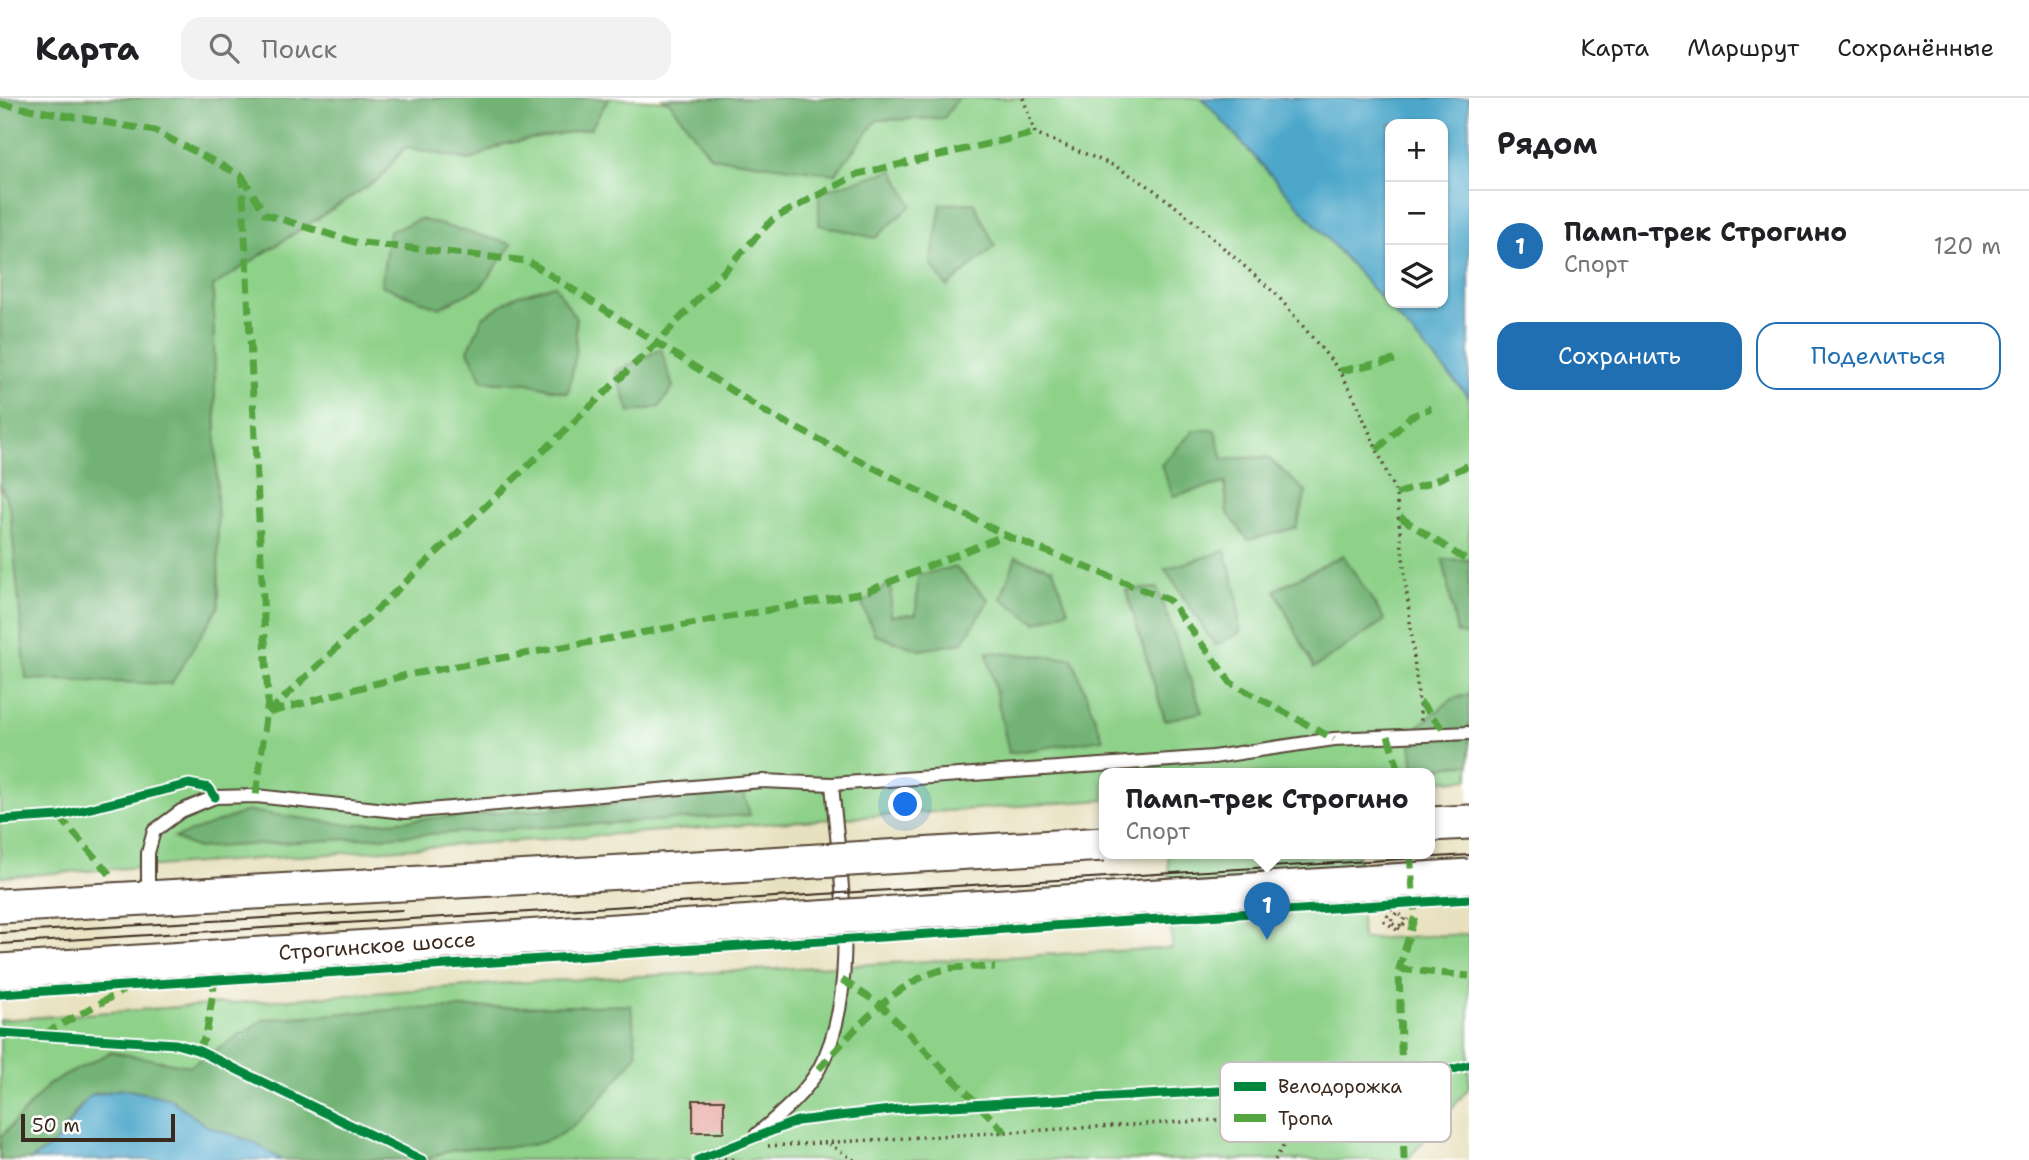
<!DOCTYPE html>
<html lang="ru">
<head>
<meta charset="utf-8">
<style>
	:root { --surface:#fff; --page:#f2f2f2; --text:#202124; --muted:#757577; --line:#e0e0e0; --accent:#1f6fb2 }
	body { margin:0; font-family:"Shantell Sans",sans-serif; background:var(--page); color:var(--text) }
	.controls { position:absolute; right:21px; top:21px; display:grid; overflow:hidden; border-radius:14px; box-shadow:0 2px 5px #0004 }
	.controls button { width:63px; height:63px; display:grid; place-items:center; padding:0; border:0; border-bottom:2px solid var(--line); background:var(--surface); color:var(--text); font:35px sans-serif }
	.scale { position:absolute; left:21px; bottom:18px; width:154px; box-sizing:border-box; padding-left:7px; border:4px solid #3b2a1e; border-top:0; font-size:19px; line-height:24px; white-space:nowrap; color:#3b2a1e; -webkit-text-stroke:5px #fff; paint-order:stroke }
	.you { position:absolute; left:906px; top:707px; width:24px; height:24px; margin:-18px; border:5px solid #fff; border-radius:50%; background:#1a73e8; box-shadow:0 0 0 10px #1a73e833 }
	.badge { display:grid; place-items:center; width:46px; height:46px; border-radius:50%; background:var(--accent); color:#fff; font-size:23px; font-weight:700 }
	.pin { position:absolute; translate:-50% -58px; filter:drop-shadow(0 2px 4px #0008) }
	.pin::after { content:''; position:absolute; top:37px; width:24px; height:21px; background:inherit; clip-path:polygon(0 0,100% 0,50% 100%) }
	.popup { position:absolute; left:1099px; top:670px; width:336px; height:91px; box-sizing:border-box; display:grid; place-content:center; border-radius:14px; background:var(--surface); filter:drop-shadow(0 2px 5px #0005); font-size:23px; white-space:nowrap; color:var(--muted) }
	.popup b { font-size:26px; color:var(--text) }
	.popup::after { content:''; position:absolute; left:50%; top:100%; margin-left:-14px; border:14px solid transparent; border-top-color:var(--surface) }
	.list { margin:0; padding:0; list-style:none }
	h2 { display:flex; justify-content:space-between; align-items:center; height:91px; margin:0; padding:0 28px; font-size:30px }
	h2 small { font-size:23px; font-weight:400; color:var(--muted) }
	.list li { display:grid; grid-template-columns:46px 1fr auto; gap:21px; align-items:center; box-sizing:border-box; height:112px; padding:0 28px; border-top:2px solid var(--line) }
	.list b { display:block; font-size:26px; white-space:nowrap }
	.list p { margin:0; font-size:23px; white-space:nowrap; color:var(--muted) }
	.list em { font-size:23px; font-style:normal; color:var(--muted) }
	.actions { display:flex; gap:14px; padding:21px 28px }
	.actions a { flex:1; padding:16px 0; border:2px solid var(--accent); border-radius:21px; text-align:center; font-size:24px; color:var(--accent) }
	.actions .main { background:var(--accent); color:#fff }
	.icon { flex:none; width:38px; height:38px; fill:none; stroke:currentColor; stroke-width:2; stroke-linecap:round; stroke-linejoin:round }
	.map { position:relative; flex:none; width:1469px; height:1062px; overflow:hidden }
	header { display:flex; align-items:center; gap:42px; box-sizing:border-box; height:98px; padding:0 35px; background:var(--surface); border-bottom:2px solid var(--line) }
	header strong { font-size:33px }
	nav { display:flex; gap:38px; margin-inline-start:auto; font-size:24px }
	.search { width:490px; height:63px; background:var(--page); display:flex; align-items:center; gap:18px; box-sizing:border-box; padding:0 24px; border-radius:21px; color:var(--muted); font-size:26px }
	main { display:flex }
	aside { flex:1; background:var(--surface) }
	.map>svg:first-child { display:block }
	.green { fill:#8ed189; stroke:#647e54; stroke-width:2; fill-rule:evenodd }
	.forest { fill:#72b375; stroke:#566e4a; stroke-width:2 }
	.water { fill:#4da7ca; stroke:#446874; stroke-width:2; fill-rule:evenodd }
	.building { fill:#e7a8a2 }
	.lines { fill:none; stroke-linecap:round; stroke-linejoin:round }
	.service-casing { stroke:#554536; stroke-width:16 }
	.secondary-casing { stroke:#554536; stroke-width:37 }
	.path { stroke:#554536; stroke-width:3.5; stroke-dasharray:2 5; stroke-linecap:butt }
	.service { stroke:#fff; stroke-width:12 }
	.secondary { stroke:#fff; stroke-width:33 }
	.tram { stroke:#3b2a1e; stroke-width:2 }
	.secondary-bridge-casing { stroke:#554536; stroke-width:37; stroke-linecap:butt }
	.secondary-bridge { stroke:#fff; stroke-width:33 }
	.quiet { stroke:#54a441; stroke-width:7; stroke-dasharray:14 7; stroke-linecap:butt }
	.cycleway-casing { stroke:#fff; stroke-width:13 }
	.cycleway { stroke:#00873e; stroke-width:9 }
	.labels { text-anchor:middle; stroke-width:6; stroke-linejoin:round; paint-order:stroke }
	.street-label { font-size:21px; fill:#3b2a1e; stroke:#fff }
	.key { fill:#fff; stroke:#c4bfbc; stroke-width:2 }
	.key-label { font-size:19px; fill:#3b2a1e }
</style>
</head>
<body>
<header>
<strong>Карта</strong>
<div class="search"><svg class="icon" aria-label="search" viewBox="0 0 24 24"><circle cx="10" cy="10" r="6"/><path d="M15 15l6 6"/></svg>Поиск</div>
<nav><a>Карта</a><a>Маршрут</a><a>Сохранённые</a></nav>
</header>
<main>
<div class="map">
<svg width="1469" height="1062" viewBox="0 0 1469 1062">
	<rect width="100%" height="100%" fill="#fff"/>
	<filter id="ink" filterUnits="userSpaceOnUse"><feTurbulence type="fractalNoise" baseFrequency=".0143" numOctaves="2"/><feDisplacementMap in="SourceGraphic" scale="14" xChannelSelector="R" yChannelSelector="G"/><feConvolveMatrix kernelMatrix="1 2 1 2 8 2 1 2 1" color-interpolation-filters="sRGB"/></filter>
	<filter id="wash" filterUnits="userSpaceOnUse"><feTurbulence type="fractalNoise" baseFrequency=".00686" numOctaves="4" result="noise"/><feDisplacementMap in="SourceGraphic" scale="28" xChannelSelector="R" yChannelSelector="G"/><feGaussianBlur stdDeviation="1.57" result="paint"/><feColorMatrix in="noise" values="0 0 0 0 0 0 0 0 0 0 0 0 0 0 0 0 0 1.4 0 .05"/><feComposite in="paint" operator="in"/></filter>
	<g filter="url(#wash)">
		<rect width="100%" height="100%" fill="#e8e1bf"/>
		<!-- green -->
		<g class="green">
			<path d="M609,0L669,3L711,59L877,22L944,20L958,0H1202L1469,299V462L1444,461L1457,535L1469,538V596L1451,602L1414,671L1469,666V681L1430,684V676H1104V702L0,779V386L10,410L219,508L213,188L380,80L405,49L470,62L504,46L591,30ZM555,187L567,295L528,285L483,283ZM1267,359L1306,394L1296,429L1227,414L1225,385ZM1225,453L1215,547L1165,471ZM1053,471L1067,512L1037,525ZM891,485V518L916,516L920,552L862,506ZM1126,492L1202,613V614L1165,622Z"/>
			<polygon points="1168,756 1358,756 1362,841 1469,836 1469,990 1407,1062 282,1062 253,1044 45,1053 31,1062 0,1062 0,922 509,885 1172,850"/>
		</g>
		<!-- forest -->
		<g class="forest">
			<polygon points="0,0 609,0 591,30 504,46 470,62 405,49 380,80 213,188 219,508 171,586 26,581 10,410 0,386"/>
			<polygon points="661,0 958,0 944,20 877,22 835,76 711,59 669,3"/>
			<polygon points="893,72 912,107 875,140 819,127 819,94"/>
			<polygon points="974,105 995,148 947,189 931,166 941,106"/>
			<polygon points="420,121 512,146 481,189 439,210 381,187 389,134"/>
			<polygon points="555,187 576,221 576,256 568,295 528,285 483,283 468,253 483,219 514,199"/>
			<polygon points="661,251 673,289 659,309 630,314 615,274"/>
			<polygon points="1194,332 1215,332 1223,361 1267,359 1306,394 1296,430 1248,442 1227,414 1225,385 1173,398 1161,367"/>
			<polygon points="1225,453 1237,496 1240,535 1215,547 1165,471"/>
			<polygon points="1343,457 1385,522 1314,570 1275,492"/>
			<polygon points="1016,459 1053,471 1068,512 1036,525 1001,500"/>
			<polygon points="1443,461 1469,462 1469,538 1457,535"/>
			<polygon points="955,469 989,502 962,545 920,552 875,537 862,506 891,484 891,518 916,516 918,477"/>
			<polygon points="1157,490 1202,614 1165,622 1126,492"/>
			<polygon points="987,554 1072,560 1103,641 1009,655"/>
			<polygon points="1469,596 1469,666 1414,672 1410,635 1451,602"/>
			<polygon points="744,695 750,717 197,750 174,740 248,713 350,727"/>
			<path d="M631,907L637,956C615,984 579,1034 543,1044C505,1055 461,1042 425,1062H282L253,1044L207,1028L169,1000L123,991L93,996L76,1013L55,1045L31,1062H0V1040L50,985L111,954L190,968L265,921L402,911Z"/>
		</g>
		<!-- water -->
		<g class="water">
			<path d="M1202,0H1469V299ZM1390,26H1443V205H1390Z"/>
			<polygon points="123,991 169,1000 207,1028 253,1044 282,1062 31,1062 55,1045 89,998"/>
		</g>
		<g id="blocks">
			<!-- building -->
			<rect class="building" x="693" y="1002" width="31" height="32"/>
		</g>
	</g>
	<g filter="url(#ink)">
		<use href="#blocks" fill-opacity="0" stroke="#554536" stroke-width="2"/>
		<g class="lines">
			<defs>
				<g id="service">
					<polyline points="148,800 148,755 154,733 181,713 215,699 256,698 405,714 762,683 832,686 1213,659 1334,641 1469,635"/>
					<path d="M756,1037C778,1018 804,997 819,971C862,892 839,773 832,686"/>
				</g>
				<g id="secondary">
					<polyline points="1430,726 1469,724"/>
					<polyline points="0,808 750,767"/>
					<polyline points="0,873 754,824"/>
				</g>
			</defs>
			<!-- service casing -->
			<use href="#service" class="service-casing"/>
			<!-- secondary casing -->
			<use href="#secondary" class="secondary-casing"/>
			<!-- path -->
			<g class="path">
				<polyline points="1023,0 1035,35 1115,68 1150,89 1184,115 1277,197 1340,273 1355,301 1396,396 1421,624"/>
				<polyline points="1392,811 1384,823 1397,832 1405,820 1397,814 1390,824 1400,831 1408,821"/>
				<polyline points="829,1046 854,1062"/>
				<polyline points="768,1048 1285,1018 1404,987"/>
				<polyline points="734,1050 746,1049"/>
				<polyline points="710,1059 737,1062"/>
				<polyline points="1275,1062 1303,1013"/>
			</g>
			<!-- service -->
			<use href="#service" class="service"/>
			<!-- secondary -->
			<use href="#secondary" class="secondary"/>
			<!-- tram -->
			<g class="tram">
				<polyline points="0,835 402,812"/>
				<polyline points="0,846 1469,757"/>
			</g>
			<defs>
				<g id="secondary-bridge">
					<polyline points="750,767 1104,746"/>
					<polyline points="754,824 1469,778"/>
				</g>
			</defs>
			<!-- secondary-bridge casing -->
			<use href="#secondary-bridge" class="secondary-bridge-casing"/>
			<!-- secondary-bridge -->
			<use href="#secondary-bridge" class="secondary-bridge"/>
			<!-- quiet -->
			<g class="quiet">
				<polyline points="0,6 155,33 242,78 268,603 256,698"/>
				<polyline points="242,78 265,116 354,144 528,163 769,316 1005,437 1169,502 1231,585 1334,641"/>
				<polyline points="1340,273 1395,262"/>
				<polyline points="1377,352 1410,319 1431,310"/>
				<polyline points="1396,396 1430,385 1469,367"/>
				<polyline points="1400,419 1469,464"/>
				<polyline points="1420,604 1446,635"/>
				<polyline points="271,614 407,577 863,495 1005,437"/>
				<polyline points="268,615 657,245 773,121 858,76 1035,35"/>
				<polyline points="1388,638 1400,676"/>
				<polyline points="59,718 113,780"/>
				<polyline points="1399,871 1469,878"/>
				<polyline points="842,882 881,907 1005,1034"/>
				<polyline points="44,936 124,892"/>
				<polyline points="197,952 206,938 215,882"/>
				<path d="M819,971C851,935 897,881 946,871C962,868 979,869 995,870"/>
				<polyline points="1404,1062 1399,871 1415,818 1410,756"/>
			</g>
			<defs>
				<g id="cycleway">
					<polyline points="0,722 59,718 189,686 209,690 215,699"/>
					<polyline points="0,896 1469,801"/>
					<polyline points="0,935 176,946 197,952 422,1062"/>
					<polyline points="698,1062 797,1023 899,1011 1413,982 1469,967"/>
				</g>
			</defs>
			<!-- cycleway casing -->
			<use href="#cycleway" class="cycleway-casing"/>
			<!-- cycleway -->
			<use href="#cycleway" class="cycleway"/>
		</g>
	</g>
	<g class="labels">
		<!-- street labels -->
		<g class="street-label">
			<text transform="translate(377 848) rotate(-4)" y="7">Строгинское шоссе</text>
		</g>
	</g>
	<!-- legend -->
	<rect x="1220" y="964" width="231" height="80" rx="10" class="key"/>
	<rect x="1234" y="984" width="32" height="9" fill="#00873e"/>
	<rect x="1234" y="1016" width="32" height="8" fill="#54a441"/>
	<g class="key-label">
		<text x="1278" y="995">Велодорожка</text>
		<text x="1278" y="1027">Тропа</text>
	</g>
</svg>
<div class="controls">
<button>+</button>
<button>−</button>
<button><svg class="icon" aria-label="layers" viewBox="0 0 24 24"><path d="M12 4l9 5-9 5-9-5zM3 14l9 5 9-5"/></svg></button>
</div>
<div class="scale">50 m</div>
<div class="you"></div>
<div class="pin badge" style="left:1267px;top:842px">1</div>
<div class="popup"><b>Памп-трек Строгино</b>Спорт</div>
</div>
<aside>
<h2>Рядом<small></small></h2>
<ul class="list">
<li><span class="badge">1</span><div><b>Памп-трек Строгино</b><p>Спорт</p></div><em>120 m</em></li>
</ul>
<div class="actions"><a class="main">Сохранить</a><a>Поделиться</a></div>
</aside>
</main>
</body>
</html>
